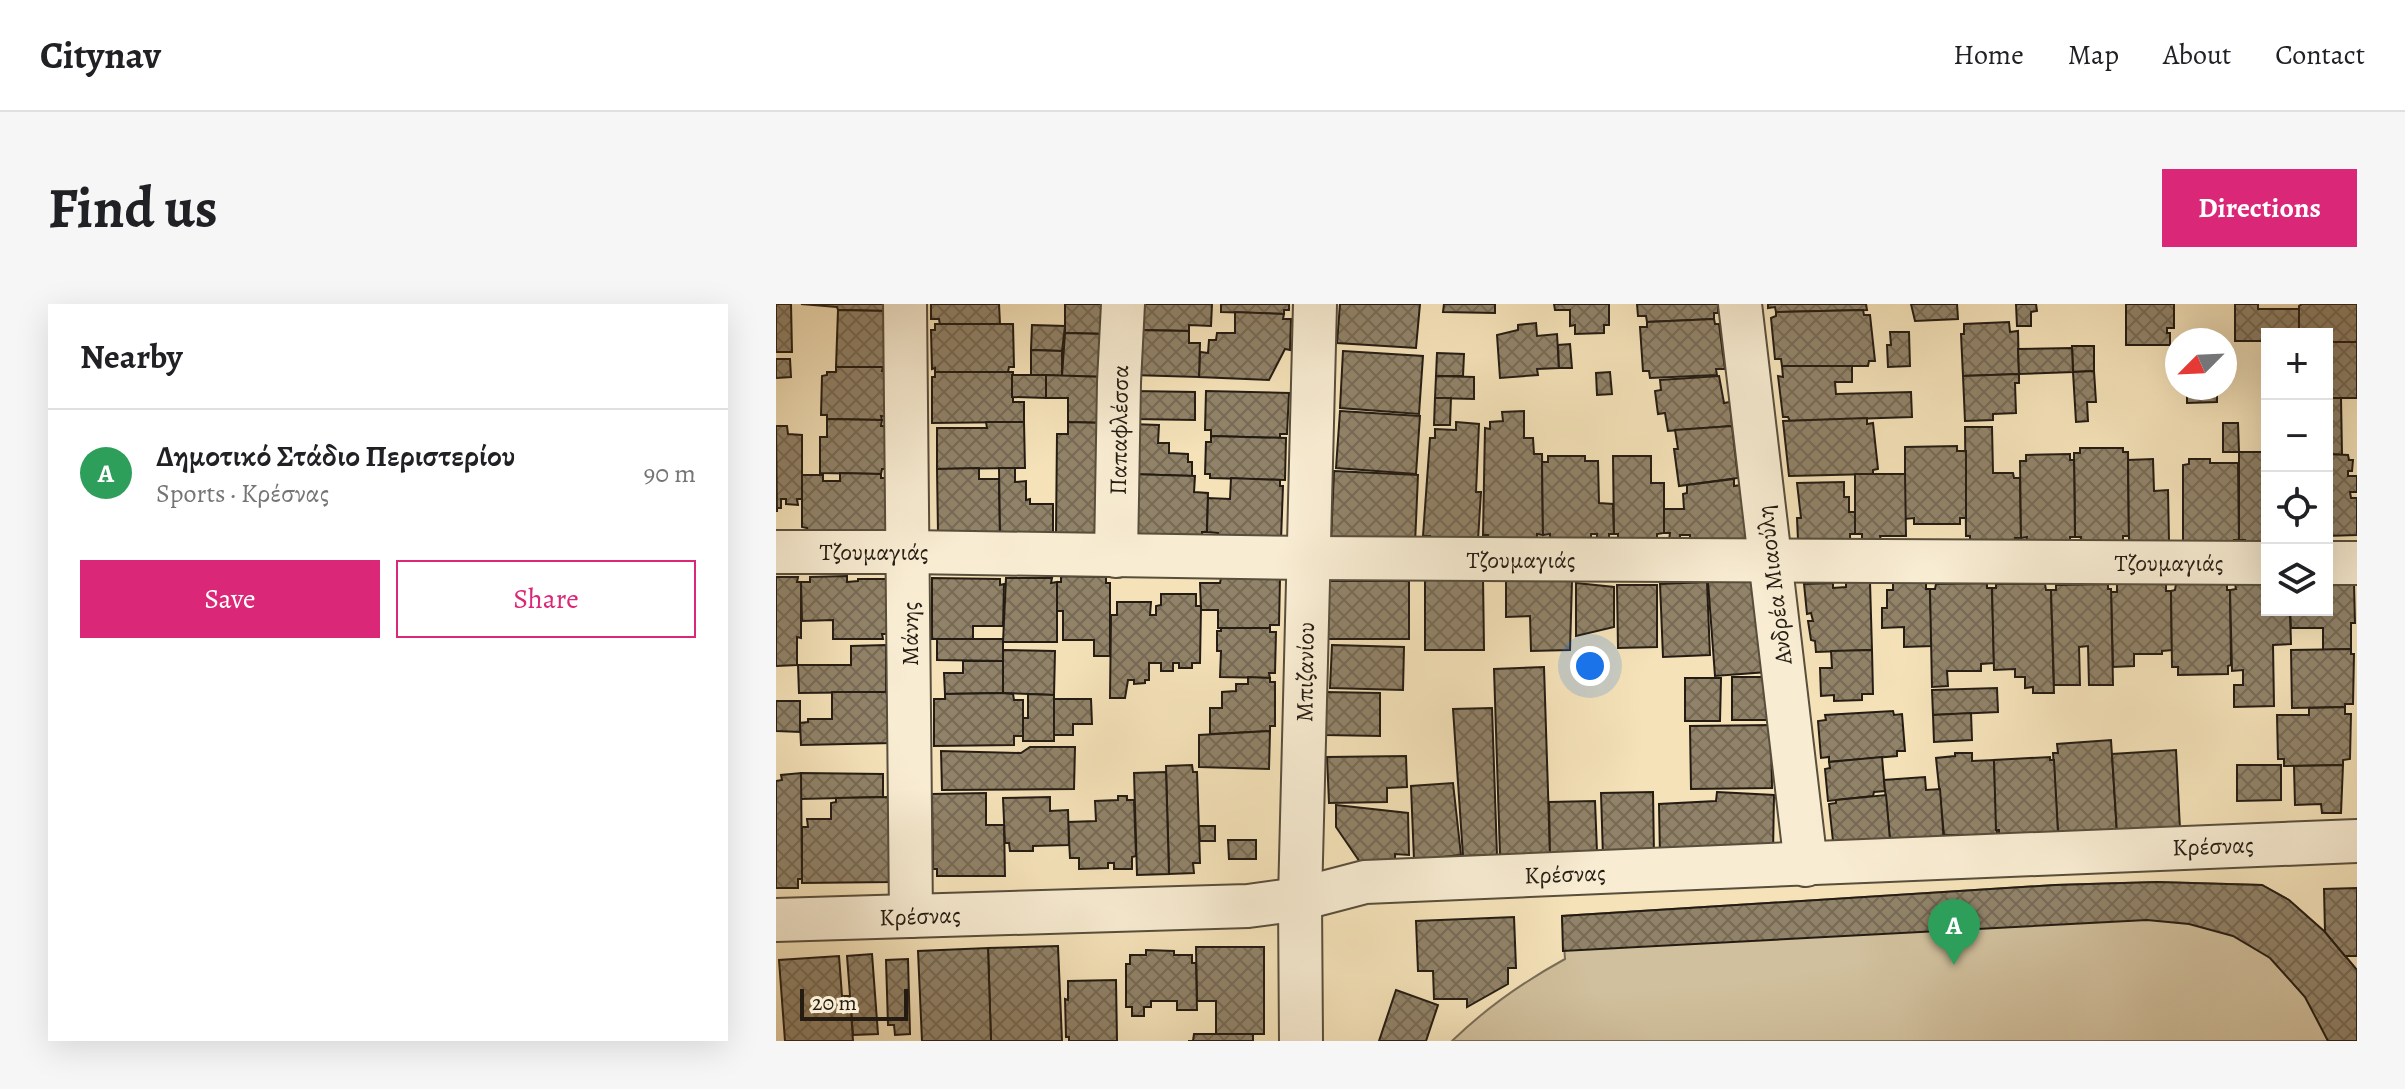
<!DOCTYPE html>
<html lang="en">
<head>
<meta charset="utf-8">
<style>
	:root { --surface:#fff; --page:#f6f6f6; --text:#202124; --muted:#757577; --line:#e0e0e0; --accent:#db2777 }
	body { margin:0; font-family:Alegreya,serif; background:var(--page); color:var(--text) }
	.controls { position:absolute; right:24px; top:24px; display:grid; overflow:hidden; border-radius:0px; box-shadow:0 8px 32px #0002 }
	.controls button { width:72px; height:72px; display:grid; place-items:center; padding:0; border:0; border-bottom:2px solid var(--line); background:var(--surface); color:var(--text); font:40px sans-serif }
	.compass { position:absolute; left:1389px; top:24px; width:72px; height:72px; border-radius:50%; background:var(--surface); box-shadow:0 8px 32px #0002; rotate:246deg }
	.scale { position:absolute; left:24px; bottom:20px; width:108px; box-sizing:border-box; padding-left:8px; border:4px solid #241c13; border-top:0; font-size:22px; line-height:28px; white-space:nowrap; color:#241c13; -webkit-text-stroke:6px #f8ecd2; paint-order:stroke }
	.you { position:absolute; left:814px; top:362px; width:28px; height:28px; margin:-20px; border:6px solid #fff; border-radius:50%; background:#1a73e8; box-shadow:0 0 0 12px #1a73e833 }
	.badge { display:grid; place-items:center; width:52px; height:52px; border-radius:50%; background:var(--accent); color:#fff; font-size:26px; font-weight:700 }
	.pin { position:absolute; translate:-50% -66px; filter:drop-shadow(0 2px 4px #0008) }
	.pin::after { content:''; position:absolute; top:42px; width:28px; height:24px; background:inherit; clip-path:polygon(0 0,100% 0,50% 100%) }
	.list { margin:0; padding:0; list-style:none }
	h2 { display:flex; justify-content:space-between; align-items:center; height:104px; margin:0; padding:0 32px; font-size:34px }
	h2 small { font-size:26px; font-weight:400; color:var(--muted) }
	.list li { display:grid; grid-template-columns:52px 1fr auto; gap:24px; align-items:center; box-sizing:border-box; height:128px; padding:0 32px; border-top:2px solid var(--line) }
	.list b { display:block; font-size:30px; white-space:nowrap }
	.list p { margin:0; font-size:26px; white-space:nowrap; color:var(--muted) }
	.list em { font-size:26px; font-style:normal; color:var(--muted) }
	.actions { display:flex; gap:16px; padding:24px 32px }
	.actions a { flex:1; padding:18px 0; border:2px solid var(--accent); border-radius:0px; text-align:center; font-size:28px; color:var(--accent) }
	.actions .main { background:var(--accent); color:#fff }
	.icon { flex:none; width:44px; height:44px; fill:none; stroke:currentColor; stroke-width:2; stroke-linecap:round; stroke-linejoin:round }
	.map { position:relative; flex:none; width:1581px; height:737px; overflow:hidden; border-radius:0px }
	header { display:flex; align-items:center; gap:48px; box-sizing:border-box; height:112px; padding:0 40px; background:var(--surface); border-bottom:2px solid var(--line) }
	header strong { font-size:38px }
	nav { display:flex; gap:44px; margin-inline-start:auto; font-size:28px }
	.intro { display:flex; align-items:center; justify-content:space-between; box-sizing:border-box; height:192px; padding:0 48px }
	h1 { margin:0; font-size:56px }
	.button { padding:20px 36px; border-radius:0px; background:var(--accent); color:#fff; font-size:28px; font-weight:700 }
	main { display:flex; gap:48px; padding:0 48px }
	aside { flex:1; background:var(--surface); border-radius:0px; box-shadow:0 8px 32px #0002 }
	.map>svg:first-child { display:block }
	.pitch { fill:#d1c09d; stroke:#7a6e58; stroke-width:2 }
	.building { fill:url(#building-cross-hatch); stroke:#241c13; stroke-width:2 }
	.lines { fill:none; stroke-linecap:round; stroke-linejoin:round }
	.street-casing { stroke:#584e3c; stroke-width:46 }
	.street { stroke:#f8ecd2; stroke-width:42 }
	.labels { text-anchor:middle; stroke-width:6; stroke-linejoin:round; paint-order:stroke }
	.street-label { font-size:24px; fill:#241c13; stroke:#f8ecd2 }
</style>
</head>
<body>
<header>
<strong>Citynav</strong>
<nav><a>Home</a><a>Map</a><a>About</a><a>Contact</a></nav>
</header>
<div class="intro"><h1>Find us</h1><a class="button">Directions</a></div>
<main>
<aside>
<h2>Nearby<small></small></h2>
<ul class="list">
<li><span class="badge" style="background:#2e9e5b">A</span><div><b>Δημοτικό Στάδιο Περιστερίου</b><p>Sports · Κρέσνας</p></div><em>90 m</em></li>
</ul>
<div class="actions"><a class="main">Save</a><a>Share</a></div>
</aside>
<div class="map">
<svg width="1581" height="737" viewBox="0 0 1581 737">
	<defs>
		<pattern id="building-cross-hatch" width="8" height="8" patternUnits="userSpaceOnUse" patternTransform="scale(2)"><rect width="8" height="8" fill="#918369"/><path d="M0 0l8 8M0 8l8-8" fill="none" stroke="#766a55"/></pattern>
	</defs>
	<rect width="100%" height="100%" fill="#f5e2b9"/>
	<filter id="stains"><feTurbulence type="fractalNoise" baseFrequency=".0025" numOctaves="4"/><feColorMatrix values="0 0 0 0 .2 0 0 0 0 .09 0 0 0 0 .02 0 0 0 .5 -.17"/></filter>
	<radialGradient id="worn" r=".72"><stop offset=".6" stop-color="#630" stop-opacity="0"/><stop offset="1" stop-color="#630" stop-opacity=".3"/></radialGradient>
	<!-- pitch -->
	<path class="pitch" d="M1381,578L1486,581L1513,596L1549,628L1581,666V737H676C710,704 747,678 789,655L786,612L1279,581Z"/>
	<!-- building -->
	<g class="building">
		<polygon points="0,0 15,0 16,48 0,48"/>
		<polygon points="25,0 112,0 112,2 108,2 108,7 62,6 61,3"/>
		<polygon points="155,0 223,0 224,20 164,21 163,15 155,15"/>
		<polygon points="289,0 336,0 331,30 289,29"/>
		<polygon points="363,0 436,0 435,22 413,21 413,27 362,26"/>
		<polygon points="445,0 513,0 513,6 508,6 508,10 445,8"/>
		<polygon points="564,0 644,0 640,44 561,39"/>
		<polygon points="668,0 719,0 719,9 667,8"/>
		<polygon points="778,0 833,0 833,21 828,21 828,29 799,30 799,21 794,22 794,6 779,6"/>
		<polygon points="861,0 942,0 942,9 938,9 938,15 871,18 870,12 862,12"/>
		<polygon points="992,0 1090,0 1091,6 1000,8 999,3 992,4"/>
		<polygon points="1135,0 1181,0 1182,15 1139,17"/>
		<polygon points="1240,0 1260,0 1261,7 1255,8 1255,22 1241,22"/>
		<polygon points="1350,0 1398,0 1398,24 1391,24 1391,29 1394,29 1394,41 1350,41"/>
		<polygon points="1459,0 1482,0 1482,5 1523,5 1523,30 1491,30 1491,37 1459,37"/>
		<polygon points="1526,0 1581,0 1581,38 1551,38 1551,30 1523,30 1523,2"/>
		<polygon points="62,6 112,7 111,63 60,63"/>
		<polygon points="1087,6 1088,11 1094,11 1099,57 1093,57 1092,62 1006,62 1005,55 999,55 995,14 1000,12 1000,8"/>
		<polygon points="459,8 508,10 507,15 515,15 514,46 509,45 493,76 423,73 424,48 432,49 433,36 440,36 441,29 459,29"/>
		<polygon points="938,15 939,20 943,20 949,65 940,65 941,71 874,74 873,67 867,67 864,23 871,23 871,18"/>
		<polygon points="1233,18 1234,28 1242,27 1243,70 1187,72 1185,30 1188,30 1188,20"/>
		<polygon points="760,19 761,32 781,30 783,64 761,65 762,71 724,74 721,31 742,26 742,21"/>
		<polygon points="159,20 237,20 238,63 233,63 232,68 159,68 159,64 156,65 155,26 159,26"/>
		<polygon points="256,21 289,22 286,47 255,46"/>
		<polygon points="357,26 413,27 413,39 424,39 423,73 356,71"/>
		<polygon points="1114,28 1133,28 1134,62 1112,63 1111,41 1115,41"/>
		<polygon points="289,29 331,30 330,73 286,72"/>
		<rect x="1551" y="38" width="30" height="56"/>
		<polygon points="794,40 796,64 783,64 782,41"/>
		<polygon points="1296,42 1318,42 1318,67 1297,68"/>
		<polygon points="1296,44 1297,68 1243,70 1242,45"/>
		<polygon points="255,46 286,47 286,72 255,71"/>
		<polygon points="567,47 647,52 643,110 564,104"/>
		<polygon points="661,49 688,50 687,72 660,72"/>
		<polygon points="0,55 14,55 15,73 0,74"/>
		<polygon points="1006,62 1076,62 1076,78 1059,78 1060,90 1135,88 1136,113 1014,117 1012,113 1007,113 1002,72 1007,73"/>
		<polygon points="60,63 107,63 106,67 112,67 112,113 105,112 106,116 51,115 51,111 45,111 46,72 51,71 51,68 60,68"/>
		<polygon points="1318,67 1320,98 1311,98 1312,117 1300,118 1297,68"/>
		<polygon points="159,68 237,68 237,98 248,98 248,118 156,119 156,73 159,73"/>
		<polygon points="834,68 836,90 821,91 820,69"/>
		<polygon points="1243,70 1243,79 1239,79 1240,109 1217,110 1217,116 1189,117 1187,72"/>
		<polygon points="236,71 270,71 270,94 236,93"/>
		<polygon points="270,71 330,73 329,119 292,118 292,94 270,94"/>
		<polygon points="660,72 698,73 698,95 659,94"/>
		<polygon points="943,72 948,99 954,98 956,122 892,127 889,109 882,110 879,87 885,86 884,76"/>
		<polygon points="1411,84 1441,84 1441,98 1411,99"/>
		<polygon points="358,87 419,88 419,116 358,115"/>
		<polygon points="430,87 513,89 511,130 504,130 504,134 435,132 435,126 429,126"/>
		<polygon points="659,94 675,94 674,121 658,121"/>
		<polygon points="1551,94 1565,94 1566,151 1551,150"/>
		<polygon points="564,107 644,112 640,170 560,164"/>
		<polygon points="748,107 748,134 757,134 758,150 766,150 767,231 761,230 761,237 712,237 712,231 707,231 709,124 714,125 714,118 727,117 726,108"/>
		<polygon points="1091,114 1091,120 1097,119 1102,165 1097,166 1097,170 1013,172 1007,117"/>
		<polygon points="51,115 106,116 105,122 114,122 114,165 106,165 105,170 44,169 44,133 51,133"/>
		<polygon points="210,118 248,118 249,164 161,165 161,124 211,124"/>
		<polygon points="292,118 329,119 327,238 280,230 281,130 292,130"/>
		<polygon points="680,118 703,120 700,188 705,188 702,236 654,238 654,232 647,232 654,134 659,134 659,125 680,126"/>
		<polygon points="1447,119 1462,119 1463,148 1447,148"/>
		<polygon points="354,120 383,121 382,139 393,139 393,149 412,150 412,158 416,158 416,172 353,170"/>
		<polygon points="0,122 11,122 12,130 26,131 26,195 21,195 22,201 10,200 10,195 5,195 5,204 1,204 1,208"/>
		<polygon points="956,122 962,174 903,182 898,145 902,145 899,126"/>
		<polygon points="1189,123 1216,123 1217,169 1237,169 1238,174 1244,174 1245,234 1239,234 1239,238 1194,239 1194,232 1190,232"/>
		<polygon points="435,132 510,134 509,176 434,174 434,170 429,170 430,138 435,138"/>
		<polygon points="1181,142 1181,147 1190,147 1190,214 1184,214 1184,220 1138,220 1138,214 1129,215 1129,143"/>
		<polygon points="1304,144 1347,144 1347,148 1352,148 1353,232 1347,232 1347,241 1304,241 1305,233 1299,233 1298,149 1304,149"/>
		<polygon points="1463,148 1491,148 1491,239 1469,239 1469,236 1463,236"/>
		<polygon points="1294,150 1294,156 1298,156 1299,233 1294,233 1294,239 1250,240 1251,233 1245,234 1244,157 1250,157 1250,151"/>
		<polygon points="1551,150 1572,151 1573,156 1577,156 1576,167 1572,167 1572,172 1581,172 1581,188 1574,188 1575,194 1581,194 1581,231 1551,232"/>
		<polygon points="772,152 809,152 809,157 822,157 823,199 837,200 838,230 833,230 833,237 821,237 821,230 815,230 815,236 774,236 774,230 767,231 766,158 772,158"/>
		<polygon points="837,152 875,152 875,179 888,179 888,229 881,230 881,237 842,237 842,230 838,230"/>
		<polygon points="1377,155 1378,187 1392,186 1393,237 1353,237 1352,156"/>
		<polygon points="1413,155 1434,155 1434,159 1462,159 1463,236 1458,236 1458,242 1407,242 1407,161 1413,160"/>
		<polygon points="203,164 203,175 223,175 224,228 220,228 219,233 199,233 199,227 162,228 161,165"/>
		<polygon points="223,164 239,164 239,178 250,177 250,196 254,195 254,200 277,200 277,228 224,228"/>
		<polygon points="558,167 642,171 639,240 555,236"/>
		<polygon points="64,169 105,170 105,174 112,174 112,234 32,233 31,224 26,223 26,171 47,171 47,177 64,177"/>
		<polygon points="353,170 419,172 418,188 432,189 431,228 426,228 426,236 352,234"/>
		<polygon points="1079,170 1129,170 1130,232 1104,232 1105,237 1086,236 1086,230 1079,230"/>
		<polygon points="455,174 504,176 504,182 507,182 505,236 442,233 442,229 431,228 432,194 454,195"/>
		<polygon points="958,175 958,182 965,181 970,235 914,237 914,231 904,231 904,237 893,236 894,229 888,229 888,205 908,205 907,190 911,189 911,181"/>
		<polygon points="1068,178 1068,193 1073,193 1073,208 1079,208 1079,230 1074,230 1074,235 1022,236 1021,214 1025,214 1021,179"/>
		<polygon points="71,272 71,278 82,277 82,275 114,275 114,330 106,330 107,335 57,335 57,316 26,317 25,278 34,278 34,273"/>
		<polygon points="285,272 330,273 330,279 334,279 334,352 318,352 318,336 287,336 287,307 281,307 281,278 285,278"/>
		<polygon points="0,273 22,273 21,278 25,278 25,334 21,333 21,361 0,362"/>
		<polygon points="707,273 708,346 649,346 649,274"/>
		<polygon points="982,273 991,368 939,372 932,278"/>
		<polygon points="156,274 224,275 224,281 228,280 227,322 197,322 197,335 156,335"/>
		<polygon points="230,274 276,274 275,279 281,278 281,338 227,338"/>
		<polygon points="445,274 504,274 503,321 494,321 494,324 442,324 442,306 425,306 424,279 444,279"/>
		<polygon points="730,276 796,277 794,346 755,347 754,312 730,313"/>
		<rect x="550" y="277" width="83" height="58"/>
		<polygon points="931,278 934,351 887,353 884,280"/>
		<polygon points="1070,278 1094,278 1096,346 1040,348 1039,337 1035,336 1032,317 1037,317 1035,309 1031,310 1028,280 1057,279 1057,284 1070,283"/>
		<polygon points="1150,278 1150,285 1154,285 1156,342 1128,343 1128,323 1106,324 1106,304 1111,304 1111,286 1117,286 1117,279"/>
		<polygon points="800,279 838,283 838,323 800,332"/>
		<polygon points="1211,279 1211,284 1216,284 1218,359 1205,360 1205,367 1171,367 1172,382 1156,383 1154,285 1159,285 1160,280"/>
		<polygon points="1390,279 1390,287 1395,287 1396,346 1386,347 1386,350 1358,350 1358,362 1337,363 1335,288 1341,288 1341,280"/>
		<polygon points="1451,279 1451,286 1454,286 1455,361 1452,362 1452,370 1402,371 1402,363 1396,363 1395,287 1399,286 1400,280"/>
		<polygon points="1491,279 1491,306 1514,306 1515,340 1497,341 1498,402 1458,403 1458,381 1467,381 1467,366 1456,367 1454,286 1460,285 1459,280"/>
		<polygon points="1220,280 1269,280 1270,286 1275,286 1278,389 1257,389 1257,383 1249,384 1249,373 1239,373 1239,365 1218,366 1216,284 1220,284"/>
		<polygon points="1332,280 1332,285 1335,285 1337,381 1313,381 1312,342 1303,343 1304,381 1278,381 1275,286 1280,286 1280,281"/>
		<polygon points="1578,280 1579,319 1575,319 1575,345 1547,346 1547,324 1515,324 1514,306 1551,306 1551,281"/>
		<polygon points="841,281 881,281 881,343 842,344"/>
		<polygon points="385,290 420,290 420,302 425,302 424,359 416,359 416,364 403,364 403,359 397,359 397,367 385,367 385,359 373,359 373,376 369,376 369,379 358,380 358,376 352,376 349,394 334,394 335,311 341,311 341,298 375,298 374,311 380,311 380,302 385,301"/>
		<polygon points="445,324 494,324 494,328 500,328 499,369 493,369 494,374 444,373 445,347 441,347 441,327 445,327"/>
		<polygon points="161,335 227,335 227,357 161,356"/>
		<polygon points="110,341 110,388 23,389 22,361 75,361 75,342"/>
		<polygon points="556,341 628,343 627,386 554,384"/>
		<polygon points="1575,345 1575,350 1578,350 1577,400 1569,400 1569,403 1516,404 1515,346"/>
		<polygon points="227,346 279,347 278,391 227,389"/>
		<polygon points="1096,346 1097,390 1086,390 1086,396 1058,397 1058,391 1045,392 1044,364 1056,364 1055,347"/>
		<polygon points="187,357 227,357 227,389 169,390 168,369 187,369"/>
		<polygon points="768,363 774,550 724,551 718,365"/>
		<polygon points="472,373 494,374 494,378 499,378 499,422 494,422 494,427 434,430 434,404 446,404 446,388 460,387 460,380 472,380"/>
		<rect x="956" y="373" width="35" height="43"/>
		<polygon points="909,374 945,374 944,417 909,417"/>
		<polygon points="1221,384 1222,408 1157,411 1156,386"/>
		<polygon points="56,388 110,388 111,391 116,391 117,439 25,441 24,419 32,418 32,415 56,415"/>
		<polygon points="549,388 604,389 604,432 549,431"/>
		<polygon points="227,389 237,390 238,396 247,396 247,432 238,432 238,441 158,442 158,395 169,395 169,390"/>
		<polygon points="252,390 278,391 278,437 247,437 247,414 252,414"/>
		<polygon points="278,395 315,395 316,420 297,420 297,431 278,431"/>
		<polygon points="0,397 24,397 24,428 0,427"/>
		<polygon points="1569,403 1569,410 1575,410 1574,455 1567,456 1567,461 1508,462 1508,455 1502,455 1501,411 1533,411 1533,404"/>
		<polygon points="716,404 721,551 687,552 677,405"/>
		<polygon points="1117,407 1118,411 1126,410 1129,447 1121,447 1121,452 1053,458 1053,453 1045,454 1042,417 1050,416 1049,411"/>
		<polygon points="1195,409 1196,436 1158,438 1157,411"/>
		<polygon points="995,421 996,484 915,485 914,422"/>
		<polygon points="494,427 493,465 423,463 423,431"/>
		<polygon points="1335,436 1341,529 1282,529 1277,449 1282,449 1281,440"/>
		<polygon points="254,443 299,443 298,485 166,486 165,447 245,449"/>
		<polygon points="1400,446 1404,525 1341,529 1336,450"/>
		<polygon points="1179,449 1196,449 1196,457 1218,456 1221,530 1209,530 1200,537 1191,537 1182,531 1168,531 1160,454 1179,452"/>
		<polygon points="630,452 631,483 611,484 611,498 553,499 551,453"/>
		<polygon points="1106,453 1109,487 1098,488 1097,492 1052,497 1049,465 1054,464 1053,458"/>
		<polygon points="1274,453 1274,456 1278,456 1282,529 1223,534 1223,526 1220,526 1218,456"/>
		<polygon points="416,461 417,468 421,468 424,559 417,559 418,569 393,570 390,462"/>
		<polygon points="1461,461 1505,461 1505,496 1461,497"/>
		<polygon points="1567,461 1565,509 1546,509 1545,500 1519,501 1518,462"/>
		<polygon points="390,468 393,570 361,571 358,469"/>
		<polygon points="25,469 107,470 107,493 25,495"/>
		<polygon points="25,469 26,575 22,575 22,584 0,584 0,477 6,476 5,471"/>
		<polygon points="1149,473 1150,486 1164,485 1168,539 1114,536 1108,476"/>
		<polygon points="677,479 685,551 638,556 635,482"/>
		<polygon points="877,488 878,552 827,553 825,489"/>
		<polygon points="941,488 998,491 997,550 884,553 883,500 940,497"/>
		<polygon points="210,489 210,521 228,521 229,572 161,572 161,565 157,565 156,490"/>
		<polygon points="1110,491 1114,536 1058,546 1053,500 1060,499 1060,496"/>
		<polygon points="342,492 351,492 351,496 358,496 360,552 356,553 356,565 338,565 338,559 332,559 332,564 303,565 303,554 294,554 292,518 320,517 319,497 342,496"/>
		<polygon points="113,493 114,578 26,579 26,523 32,523 31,515 55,515 55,499 60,498 60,494"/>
		<polygon points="274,493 274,507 292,506 293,541 257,542 257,547 234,547 233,539 229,539 227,494"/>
		<polygon points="819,497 821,548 774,550 773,498"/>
		<polygon points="560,501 632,509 633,551 619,550 619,560 586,561 560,523"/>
		<polygon points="423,522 439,522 439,537 424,537"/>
		<polygon points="452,536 480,536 480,555 453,555"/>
		<polygon points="1381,578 1486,581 1513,596 1549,628 1581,666 1581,737 1552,737 1529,693 1494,654 1457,632 1413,620 1371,616 787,647 786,612 1279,581"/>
		<polygon points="1581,584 1581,652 1569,652 1549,628 1548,585"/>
		<polygon points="738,613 740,664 732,664 732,680 691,703 691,695 658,695 657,667 642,667 640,617"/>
		<polygon points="282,642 286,737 215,737 212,644"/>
		<polygon points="420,643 488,643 488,730 440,730 440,697 421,697"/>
		<polygon points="212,644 215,737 146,737 142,647"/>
		<polygon points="370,646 398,647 398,651 416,651 416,659 420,659 421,706 401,706 401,697 375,697 375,703 368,703 368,712 356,712 356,703 350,703 350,660 354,660 354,651 370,651"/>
		<polygon points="96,650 102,730 77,731 71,652"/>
		<polygon points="63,652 66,692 74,692 77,737 9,737 3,656"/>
		<polygon points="132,655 134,730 119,731 118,721 112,721 110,656"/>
		<polygon points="340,676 341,737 293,737 293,733 290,733 289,695 292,696 292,677"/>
		<polygon points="620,686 662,701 650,737 603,737"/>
		<polygon points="418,730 477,730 477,737 412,737 417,737"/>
	</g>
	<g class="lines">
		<defs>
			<g id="street">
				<polyline points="129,0 135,612"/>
				<polyline points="964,0 1030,561"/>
				<polyline points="0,248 133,248 532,254 1491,259"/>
				<polyline points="340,252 343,78 347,0"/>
				<polyline points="1551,259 1581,259"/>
				<path d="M0,616L472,602L524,595L589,578C920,566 1250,548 1581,537"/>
				<polyline points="525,737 524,595 539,0"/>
			</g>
		</defs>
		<!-- street casing -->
		<use href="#street" class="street-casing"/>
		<!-- street -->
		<use href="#street" class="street"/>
	</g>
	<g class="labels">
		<!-- street labels -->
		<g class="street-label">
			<text transform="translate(343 126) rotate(-89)" y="8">Παπαφλέσσα</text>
			<text x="98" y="256">Τζουμαγιάς</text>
			<text x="745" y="264">Τζουμαγιάς</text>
			<text x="1393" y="267">Τζουμαγιάς</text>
			<text transform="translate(998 281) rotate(-97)" y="8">Ανδρέα Μιαούλη</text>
			<text transform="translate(134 330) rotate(-90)" y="8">Μάνης</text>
			<text transform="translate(529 368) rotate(-89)" y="8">Μπιζανίου</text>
			<text transform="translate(1437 542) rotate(-2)" y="8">Κρέσνας</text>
			<text transform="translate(789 570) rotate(-2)" y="8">Κρέσνας</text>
			<text transform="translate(144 612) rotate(-2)" y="8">Κρέσνας</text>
		</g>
	</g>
	<rect width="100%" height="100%" filter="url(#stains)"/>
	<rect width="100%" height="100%" fill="url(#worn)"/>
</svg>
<div class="controls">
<button>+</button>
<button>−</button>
<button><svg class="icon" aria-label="locate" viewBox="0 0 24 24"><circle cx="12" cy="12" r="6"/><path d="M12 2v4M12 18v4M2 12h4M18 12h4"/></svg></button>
<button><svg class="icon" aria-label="layers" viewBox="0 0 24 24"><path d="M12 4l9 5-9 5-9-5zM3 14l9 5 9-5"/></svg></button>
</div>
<svg class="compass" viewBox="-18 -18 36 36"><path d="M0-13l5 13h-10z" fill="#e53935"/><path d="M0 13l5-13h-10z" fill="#757577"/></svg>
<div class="scale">20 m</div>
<div class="you"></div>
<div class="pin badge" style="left:1178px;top:661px;background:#2e9e5b">A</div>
</div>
</main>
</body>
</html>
